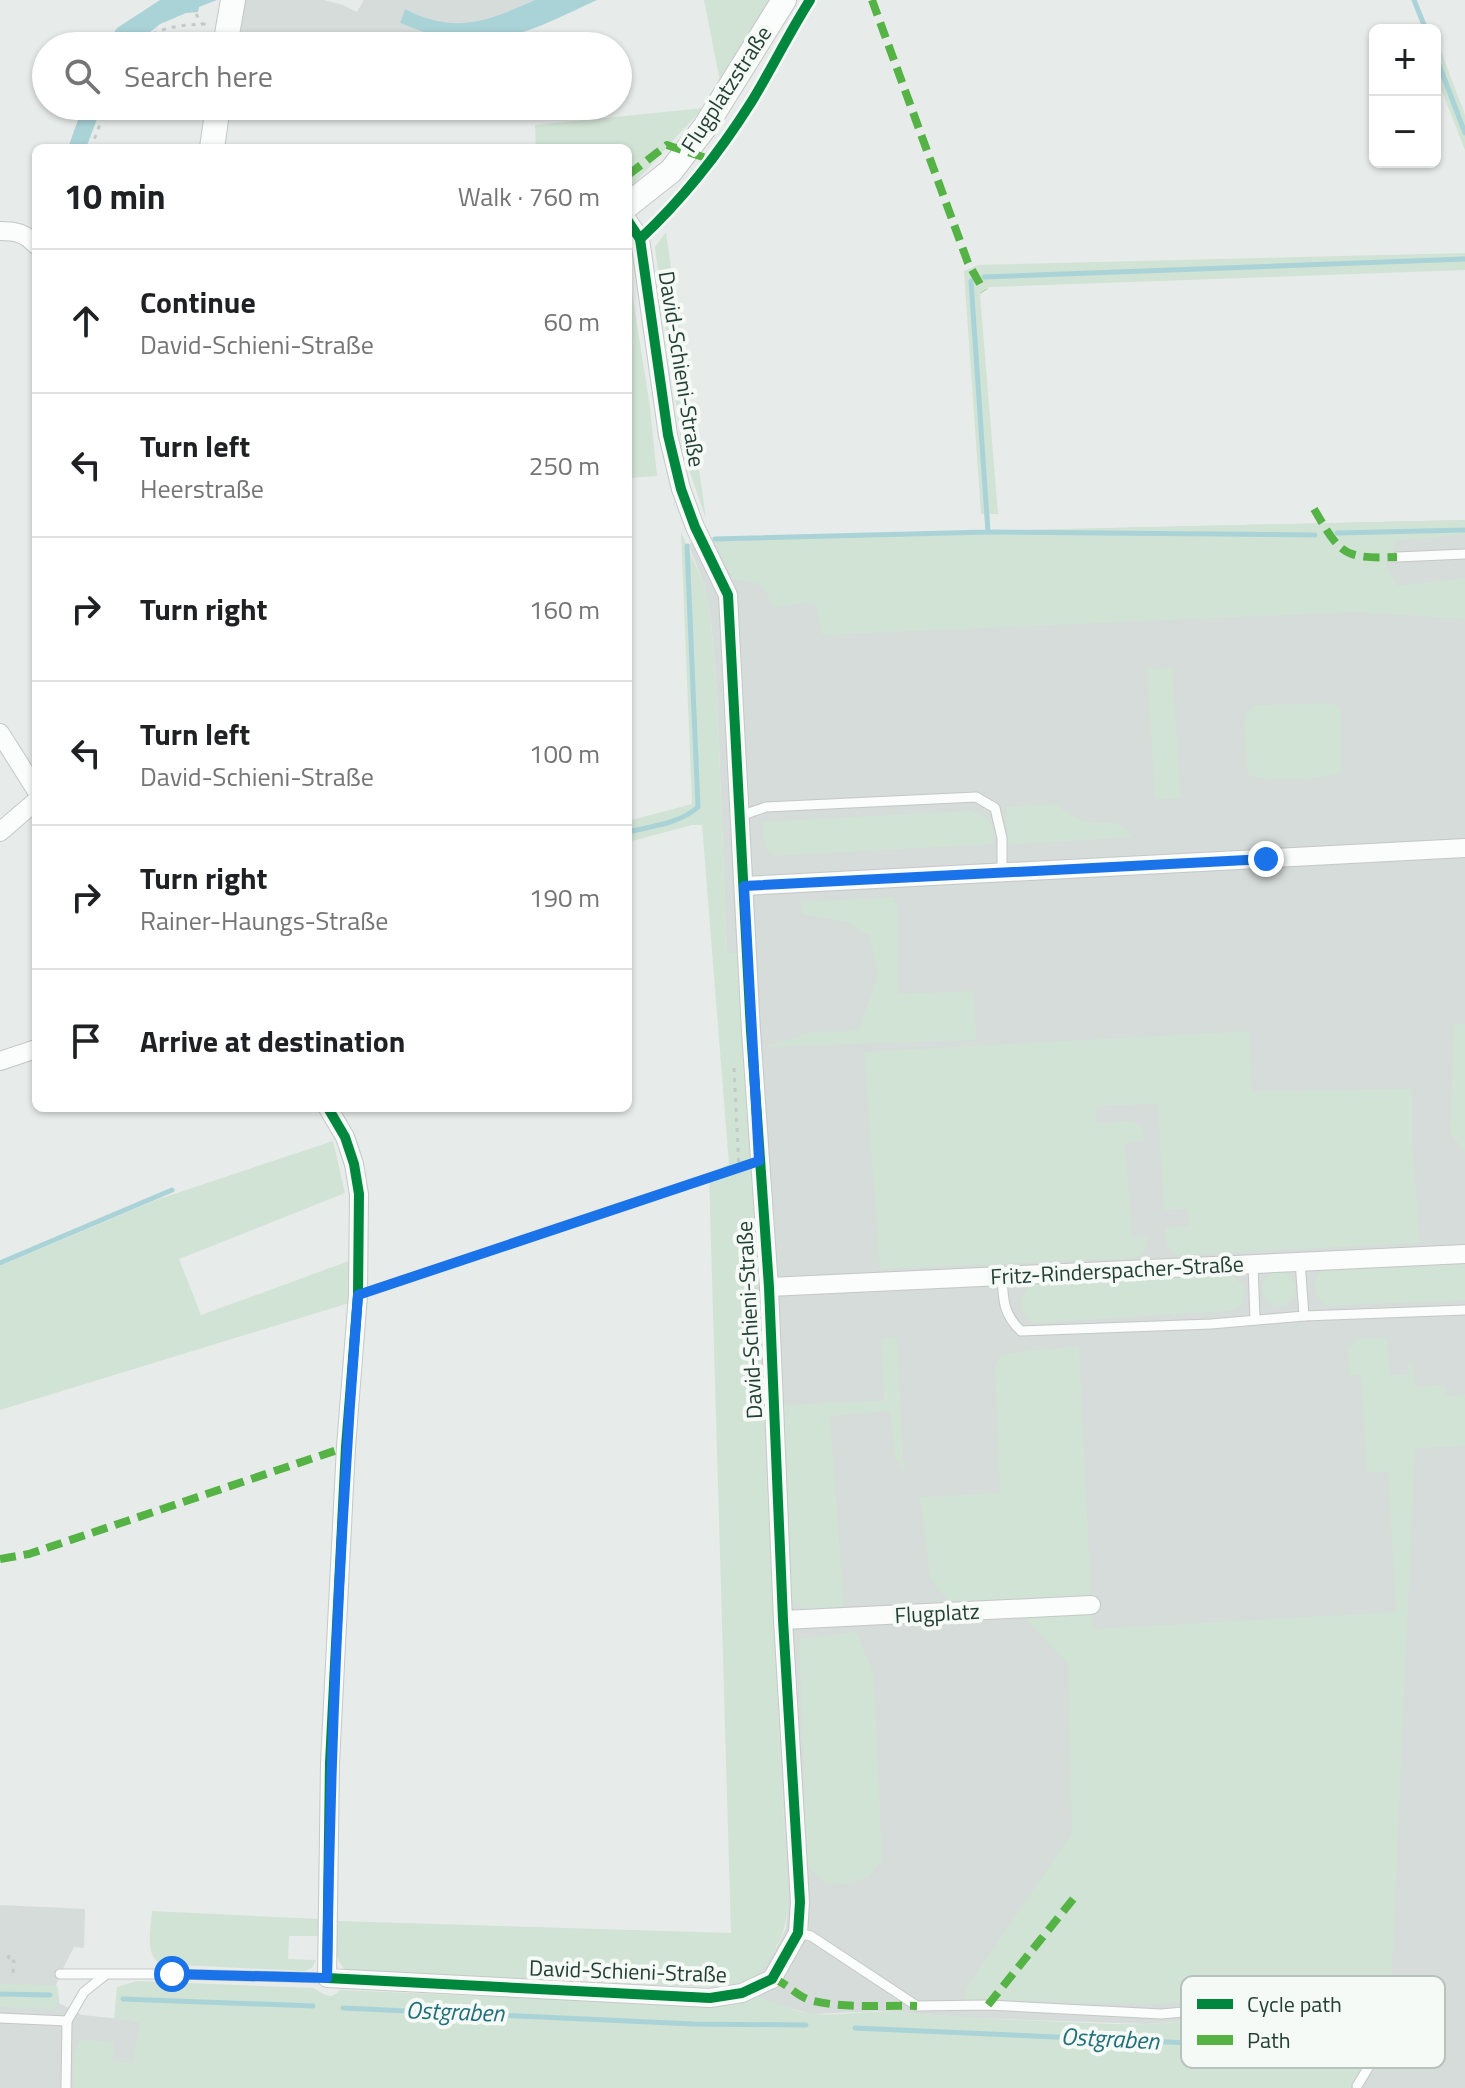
<!DOCTYPE html>
<html lang="en">
<head>
<meta charset="utf-8">
<style>
	:root { --surface:#fff; --page:#f2f2f2; --text:#202124; --muted:#757577; --line:#e0e0e0 }
	body { margin:0; font-family:"Titillium Web",sans-serif; background:var(--page); color:var(--text) }
	.controls { position:absolute; right:24px; top:24px; display:grid; overflow:hidden; border-radius:12px; box-shadow:0 2px 6px #0004 }
	.controls button { width:72px; height:72px; display:grid; place-items:center; padding:0; border:0; border-bottom:2px solid var(--line); background:var(--surface); color:var(--text); font:40px sans-serif }
	.stop { position:absolute; width:24px; height:24px; margin:-18px; border:6px solid #1a73e8; border-radius:50%; background:#fff }
	.stop.end { background:#1a73e8; border-color:#fff; box-shadow:0 2px 8px #0008 }
	.list { margin:0; padding:0; list-style:none }
	h2 { display:flex; justify-content:space-between; align-items:center; height:104px; margin:0; padding:0 32px; font-size:34px }
	h2 small { font-size:26px; font-weight:400; color:var(--muted) }
	.list li { display:grid; grid-template-columns:52px 1fr auto; gap:24px; align-items:center; box-sizing:border-box; height:144px; padding:0 32px; border-top:2px solid var(--line) }
	.list b { display:block; font-size:30px; white-space:nowrap }
	.list p { margin:0; font-size:26px; white-space:nowrap; color:var(--muted) }
	.list em { font-size:26px; font-style:normal; color:var(--muted) }
	.icon { flex:none; width:44px; height:44px; fill:none; stroke:currentColor; stroke-width:2; stroke-linecap:round; stroke-linejoin:round }
	.map { position:relative; flex:none; width:1465px; height:2088px; overflow:hidden }
	.search { position:absolute; background:var(--surface); box-shadow:0 2px 6px #0004; left:32px; top:32px; width:600px; height:88px; display:flex; align-items:center; gap:20px; box-sizing:border-box; padding:0 28px; border-radius:44px; color:var(--muted); font-size:30px }
	.panel { position:absolute; background:var(--surface); box-shadow:0 2px 6px #0004; left:32px; top:144px; width:600px; height:968px; border-radius:12px }
	.map>svg:first-child { display:block }
	.built { fill:#d5dcd9 }
	.green { fill:#d1e3d5 }
	.water { fill:#aad3d8 }
	.lines { fill:none; stroke-linecap:round; stroke-linejoin:round }
	.stream { stroke:#aad3d8; stroke-width:5 }
	.service-casing { stroke:#c4c8c6; stroke-width:11 }
	.minor-casing { stroke:#c4c8c6; stroke-width:20 }
	.tertiary-casing { stroke:#c4c8c6; stroke-width:26 }
	.path { stroke:#c2cbc7; stroke-width:3; stroke-dasharray:4 6; stroke-linecap:butt }
	.service { stroke:#fbfcfc; stroke-width:9 }
	.minor { stroke:#fbfcfc; stroke-width:18 }
	.tertiary { stroke:#fbfcfc; stroke-width:24 }
	.quiet { stroke:#55b346; stroke-width:8; stroke-dasharray:16 8; stroke-linecap:butt }
	.cycleway-casing { stroke:#f5faf7; stroke-width:15 }
	.cycleway { stroke:#00873e; stroke-width:10 }
	.route { stroke:#1a73e8; stroke-width:10 }
	.labels { text-anchor:middle; stroke-width:8; stroke-linejoin:round; paint-order:stroke }
	.street-label { font-size:22px; fill:#243f36; stroke:#f5faf7 }
	.water-label { font-size:24px; font-style:italic; fill:#206f79; stroke:#f5faf7 }
	.key { fill:#f5faf7; stroke:#b6c2bd; stroke-width:2 }
	.key-label { font-size:22px; fill:#243f36 }
</style>
</head>
<body>
<div class="map">
<svg width="1465" height="2088" viewBox="0 0 1465 2088">
	<rect width="100%" height="100%" fill="#e7ebe9"/>
	<!-- built -->
	<g class="built">
		<polygon points="245,0 324,0 343,5 357,12 364,0 535,0 502,14 469,24 450,25 424,18 405,9 400,23 459,41 459,46 239,46"/>
		<polygon points="234,106 458,106 368,112 234,109"/>
		<polygon points="1465,520 1465,2088 0,2088 0,1905 85,1909 84,1948 74,1947 60,1974 56,1985 59,2003 82,2015 140,2021 139,2037 1353,2086 1366,2029 1349,2014 1309,2011 1147,2024 974,2018 882,2011 811,2014 774,2004 756,1996 751,1982 776,1949 786,1928 788,1903 740,953 727,955 717,692 711,620 704,584 688,544 712,537"/>
	</g>
	<!-- green -->
	<g class="green">
		<polygon points="704,0 770,0 721,86"/>
		<polygon points="1435,35 1465,115 1465,150 1435,73"/>
		<path d="M704,108C677,134 654,163 628,190V148H536L535,125Z"/>
		<polygon points="666,232 706,519 682,449 655,247"/>
		<polygon points="1465,253 1465,270 989,287 980,295 998,514 981,514 964,271 978,265"/>
		<polygon points="628,267 650,407 657,476 628,478"/>
		<path d="M1465,520V534L1396,541L1386,565L1397,586L1465,578V619L1356,612L822,635L815,602L774,607C758,578 763,585 733,579L712,537Z"/>
		<path d="M681,532L704,584L711,620L717,692L727,954L740,952L788,1903C786,1937 774,1957 751,1982L712,1987L604,1983L586,1969L544,1968L535,1981L345,1970C332,1956 335,1939 336,1921L731,1933L709,1174L729,1164L702,825H692L628,842V821L692,804Z"/>
		<polygon points="1172,668 1181,798 1155,799 1147,669"/>
		<path d="M1333,703L1339,708L1341,716V771C1328,780 1261,782 1248,774L1244,720L1246,713L1257,705Z"/>
		<path d="M1055,804C1064,811 1073,817 1084,821C1103,826 1121,816 1131,837L1008,845L1006,807Z"/>
		<path d="M970,811L987,818L993,830L994,844L773,856C764,848 760,833 764,822L776,821Z"/>
		<polygon points="894,897 897,907 898,994 974,991 976,1040 765,1047 812,1032 858,1031 878,975 870,936 848,922 802,914 801,902"/>
		<polygon points="1454,1024 1465,1024 1465,1152 1450,1134"/>
		<path d="M1249,1031L1252,1091L1412,1089V1141L1420,1243L1177,1255C1165,1248 1166,1240 1165,1228L1189,1226L1188,1209L1164,1210L1158,1104L1096,1106L1097,1123L1133,1121L1143,1129L1144,1141L1125,1143L1132,1238L1148,1237L1144,1253L1134,1258L880,1269L864,1052Z"/>
		<polygon points="333,1141 345,1193 179,1259 201,1315 352,1260 349,1303 0,1410 0,1266 156,1200"/>
		<path d="M1465,1264V1300L1326,1306C1314,1297 1310,1282 1322,1271Z"/>
		<circle cx="1279" cy="1289" r="17"/>
		<path d="M1232,1275L1245,1287L1242,1304L1231,1311L1034,1323C1018,1312 1017,1297 1031,1284Z"/>
		<polygon points="897,1338 904,1472 895,1456 890,1411 830,1416 844,1608 805,1609 789,1599 779,1405 884,1401 881,1339"/>
		<polygon points="1359,1338 1387,1338 1390,1375 1408,1374 1408,1365 1413,1365 1415,1387 1445,1385 1445,1396 1465,1395 1465,1446 1415,1448 1390,2013 1371,2013 1350,1997 1327,1993 1153,2004 966,2000 966,1988 1072,1834 1068,1664 1028,1621 1028,1615 1092,1613 1093,1629 1396,1612 1388,1472 1367,1472 1361,1375 1349,1375 1348,1350"/>
		<polygon points="1079,1346 1091,1597 949,1603 930,1577 920,1497 1000,1493 995,1367 999,1357 1009,1353"/>
		<polygon points="856,1632 874,1673 882,1859 869,1877 846,1884 827,1883 815,1874 807,1862 799,1639"/>
		<path d="M152,1911L319,1919V1936H289L288,1959L316,1960L312,1968L304,1971L161,1964C144,1955 151,1929 152,1911Z"/>
		<path d="M137,1981L313,1988C324,1993 329,2002 340,1990L721,2006L735,2005L756,1996C776,2002 793,2012 814,2014C842,2016 870,2010 899,2012C955,2017 1012,2020 1068,2022C1094,2023 1121,2025 1147,2024C1187,2023 1324,2000 1352,2016C1382,2033 1368,2067 1350,2088H74C74,2071 70,2050 83,2039L114,2043L112,2061L133,2063L140,2021L114,2019L117,1987Z"/>
		<polygon points="0,1984 56,1985 58,1989 59,2003 54,2009 0,2007"/>
	</g>
	<!-- water -->
	<g class="water">
		<polygon points="160,0 217,0 199,7 198,12 186,13 160,24 133,46 105,46 117,28"/>
		<path d="M535,0H597C555,19 508,46 460,41C439,39 419,30 400,23L405,9C455,35 487,21 535,0Z"/>
		<polygon points="83,106 102,106 86,148 68,148"/>
	</g>
	<g class="lines">
		<!-- stream -->
		<g class="stream">
			<polyline points="1414,0 1426,30"/>
			<polyline points="1435,54 1465,133"/>
			<polyline points="984,277 1465,259"/>
			<polyline points="988,532 1315,535"/>
			<polyline points="1337,533 1465,530"/>
			<polyline points="715,539 988,532 971,281"/>
			<path d="M628,832C652,826 679,824 698,807L687,546"/>
			<polyline points="0,1263 172,1190"/>
			<polyline points="0,1994 50,1995"/>
			<polyline points="123,1999 313,2006"/>
			<polyline points="343,2008 693,2024 806,2025"/>
			<polyline points="855,2028 1364,2051"/>
		</g>
		<defs>
			<g id="service">
				<polyline points="1397,557 1465,554"/>
				<polyline points="740,816 766,807 976,797 995,808 1002,838 1002,872"/>
				<polyline points="1253,1264 1255,1320"/>
				<path d="M1002,1275C1003,1299 1003,1314 1021,1331L1211,1324L1304,1316L1300,1261"/>
				<polyline points="1304,1316 1465,1310"/>
				<polyline points="798,1933 811,1936 917,2006 988,2005 1161,2014 1309,2001 1342,2002 1361,2014 1372,2030 1376,2046 1371,2063 1357,2086"/>
				<polyline points="60,1974 172,1974 327,1978"/>
				<polyline points="0,2018 67,2021 84,1992 104,1976"/>
				<polyline points="66,2088 67,2021"/>
			</g>
			<g id="minor">
				<path d="M0,231C16,231 25,233 36,245"/>
				<polyline points="0,733 36,790"/>
				<polyline points="0,832 36,801"/>
				<polyline points="744,886 1465,848"/>
				<polyline points="0,1061 36,1049"/>
				<polyline points="328,1108 345,1137 354,1164 359,1194 358,1295 346,1447 330,1763 327,1978 710,1998 742,1993 772,1979 798,1933 800,1902 783,1620 769,1287 751,1031 728,595 695,527 681,489 668,435 640,239 628,221"/>
				<polyline points="769,1287 1465,1254"/>
				<polyline points="783,1620 1091,1605"/>
			</g>
			<g id="tertiary">
				<polyline points="225,46 233,0"/>
				<polyline points="212,148 218,106"/>
				<polyline points="628,205 671,171 705,127 784,0"/>
			</g>
		</defs>
		<!-- service casing -->
		<use href="#service" class="service-casing"/>
		<!-- minor casing -->
		<use href="#minor" class="minor-casing"/>
		<!-- tertiary casing -->
		<use href="#tertiary" class="tertiary-casing"/>
		<!-- path -->
		<g class="path">
			<polyline points="196,14 203,25"/>
			<path d="M137,46C156,26 182,25 208,24"/>
			<polyline points="91,148 107,106"/>
			<polyline points="734,1068 739,1168"/>
			<polyline points="377,1289 738,1168"/>
			<polyline points="9,1955 8,1961 14,1961 13,1973"/>
		</g>
		<!-- service -->
		<use href="#service" class="service"/>
		<!-- minor -->
		<use href="#minor" class="minor"/>
		<!-- tertiary -->
		<use href="#tertiary" class="tertiary"/>
		<!-- quiet -->
		<g class="quiet">
			<polyline points="872,0 968,263 984,291"/>
			<polyline points="628,175 667,145 712,160"/>
			<path d="M1314,509C1341,555 1343,559 1397,557"/>
			<polyline points="0,1559 29,1554 346,1447"/>
			<path d="M772,1979C787,1982 794,1995 810,2000C844,2009 882,2005 917,2006"/>
			<polyline points="988,2005 1074,1898"/>
		</g>
		<defs>
			<g id="cycleway">
				<path d="M640,239C684,198 720,152 752,101C772,68 789,33 810,0"/>
				<polyline points="328,1108 345,1137 354,1164 359,1194 358,1295 346,1447 330,1763 327,1978 710,1998 742,1993 772,1979 798,1933 800,1902 783,1620 769,1287 751,1031 728,595 695,527 681,489 668,435 640,239 628,221"/>
			</g>
		</defs>
		<!-- cycleway casing -->
		<use href="#cycleway" class="cycleway-casing"/>
		<!-- cycleway -->
		<use href="#cycleway" class="cycleway"/>
	</g>
	<g class="lines">
		<!-- route -->
		<path class="route" d="M172,1974L327,1978C330,1750 340,1523 358,1295L759,1161L744,886L1266,859"/>
	</g>
	<g class="labels">
		<!-- street labels -->
		<g class="street-label">
			<text transform="translate(726 89) rotate(-57)" y="8">Flugplatzstraße</text>
			<text transform="translate(682 369) rotate(81)" y="8">David-Schieni-Straße</text>
			<text transform="translate(1117 1270) rotate(-3)" y="8">Fritz-Rinderspacher-Straße</text>
			<text transform="translate(749 1320) rotate(-93)" y="8">David-Schieni-Straße</text>
			<text transform="translate(937 1613) rotate(-3)" y="8">Flugplatz</text>
			<text transform="translate(628 1971) rotate(2)" y="8">David-Schieni-Straße</text>
		</g>
		<!-- water labels -->
		<g class="water-label">
			<text transform="translate(455 2012) rotate(2)" y="8">Ostgraben</text>
			<text transform="translate(1110 2039) rotate(3)" y="8">Ostgraben</text>
		</g>
	</g>
	<!-- legend -->
	<rect x="1181" y="1976" width="264" height="92" rx="12" class="key"/>
	<rect x="1197" y="1999" width="36" height="10" fill="#00873e"/>
	<rect x="1197" y="2035" width="36" height="10" fill="#55b346"/>
	<g class="key-label">
		<text x="1247" y="2012">Cycle path</text>
		<text x="1247" y="2048">Path</text>
	</g>
</svg>
<div class="controls">
<button>+</button>
<button>−</button>
</div>
<div class="stop" style="left:172px;top:1974px"></div>
<div class="stop end" style="left:1266px;top:859px"></div>
<div class="search"><svg class="icon" aria-label="search" viewBox="0 0 24 24"><circle cx="10" cy="10" r="6"/><path d="M15 15l6 6"/></svg>Search here</div>
<section class="panel">
<h2>10 min<small>Walk · 760 m</small></h2>
<ul class="list">
<li><svg class="icon" aria-label="ahead" viewBox="0 0 24 24"><path d="M12 20V5M6 11l6-6 6 6"/></svg><div><b>Continue</b><p>David-Schieni-Straße</p></div><em>60 m</em></li>
<li><svg class="icon" aria-label="left" viewBox="0 0 24 24"><path d="M17 20v-9H6M10 6l-5 5 5 5"/></svg><div><b>Turn left</b><p>Heerstraße</p></div><em>250 m</em></li>
<li><svg class="icon" aria-label="right" viewBox="0 0 24 24"><path d="M7 20v-9h11M14 6l5 5-5 5"/></svg><div><b>Turn right</b></div><em>160 m</em></li>
<li><svg class="icon" aria-label="left" viewBox="0 0 24 24"><path d="M17 20v-9H6M10 6l-5 5 5 5"/></svg><div><b>Turn left</b><p>David-Schieni-Straße</p></div><em>100 m</em></li>
<li><svg class="icon" aria-label="right" viewBox="0 0 24 24"><path d="M7 20v-9h11M14 6l5 5-5 5"/></svg><div><b>Turn right</b><p>Rainer-Haungs-Straße</p></div><em>190 m</em></li>
<li><svg class="icon" aria-label="arrive" viewBox="0 0 24 24"><path d="M6 21V4h12l-3 4 3 4H6"/></svg><div><b>Arrive at destination</b></div></li>
</ul>
</section>
</div>
</body>
</html>
